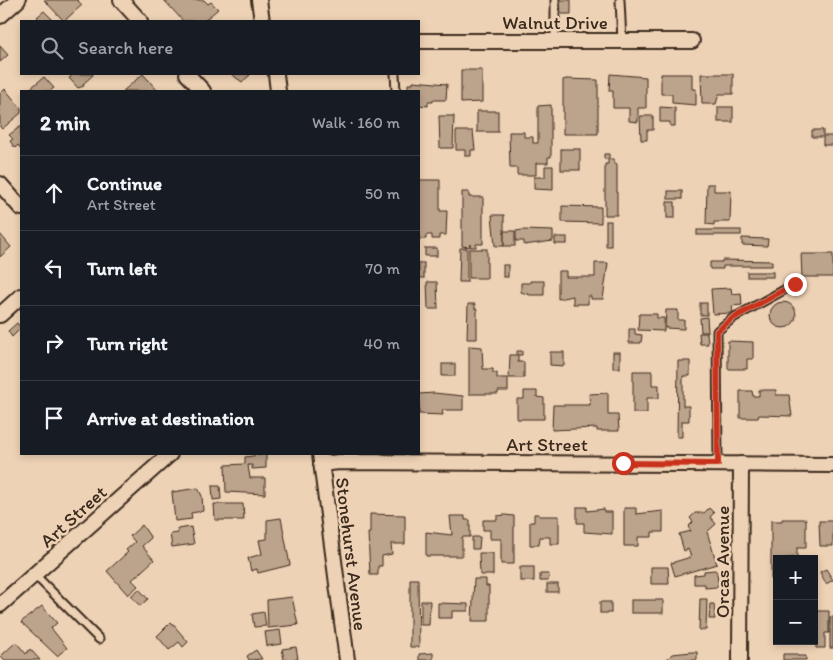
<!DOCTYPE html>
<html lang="en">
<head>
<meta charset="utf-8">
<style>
	:root { --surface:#171b24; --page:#242831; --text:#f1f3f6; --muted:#9ea1a6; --line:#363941 }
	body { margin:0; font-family:Itim,sans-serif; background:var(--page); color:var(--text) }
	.controls { position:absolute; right:15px; bottom:15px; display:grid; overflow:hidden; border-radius:0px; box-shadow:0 2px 8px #0003 }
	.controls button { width:45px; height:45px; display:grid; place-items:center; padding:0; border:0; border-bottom:1px solid var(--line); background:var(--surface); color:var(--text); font:25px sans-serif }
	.stop { position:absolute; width:15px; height:15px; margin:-11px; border:4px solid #c8321e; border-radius:50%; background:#fff }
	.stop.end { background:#c8321e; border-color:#fff; box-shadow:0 1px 5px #0008 }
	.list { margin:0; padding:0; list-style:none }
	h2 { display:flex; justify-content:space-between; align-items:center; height:65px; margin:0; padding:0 20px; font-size:21px }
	h2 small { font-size:16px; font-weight:400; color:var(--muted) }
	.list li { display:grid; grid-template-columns:32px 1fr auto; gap:15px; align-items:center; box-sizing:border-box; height:75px; padding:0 20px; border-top:1px solid var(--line) }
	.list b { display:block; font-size:19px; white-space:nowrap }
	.list p { margin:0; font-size:16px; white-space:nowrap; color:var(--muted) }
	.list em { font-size:16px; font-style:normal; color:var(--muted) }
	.icon { flex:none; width:28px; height:28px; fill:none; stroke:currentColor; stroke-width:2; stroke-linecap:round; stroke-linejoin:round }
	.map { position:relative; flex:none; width:833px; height:660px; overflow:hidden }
	.search { position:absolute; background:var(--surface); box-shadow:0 2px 8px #0003; left:20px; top:20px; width:400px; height:55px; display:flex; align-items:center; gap:12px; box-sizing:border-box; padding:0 18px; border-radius:0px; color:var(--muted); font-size:19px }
	.panel { position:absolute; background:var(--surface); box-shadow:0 2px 8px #0003; left:20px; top:90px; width:400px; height:365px; border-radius:0px }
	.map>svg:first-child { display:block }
	.building { fill:#bca38b; stroke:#3b2a1e }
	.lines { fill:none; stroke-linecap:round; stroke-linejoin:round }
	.service-casing { stroke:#3b2a1e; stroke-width:11 }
	.minor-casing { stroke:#3b2a1e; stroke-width:18 }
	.service { stroke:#eed2b5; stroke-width:7 }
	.minor { stroke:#eed2b5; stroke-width:14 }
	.route { stroke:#c8321e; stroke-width:6 }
	.labels { text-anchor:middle; stroke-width:5; stroke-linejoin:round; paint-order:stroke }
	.street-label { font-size:19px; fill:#3b2a1e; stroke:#eed2b5 }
</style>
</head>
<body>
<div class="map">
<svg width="833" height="660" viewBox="0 0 833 660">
	<rect width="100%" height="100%" fill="#eed2b5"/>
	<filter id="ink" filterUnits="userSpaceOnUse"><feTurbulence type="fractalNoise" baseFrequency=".02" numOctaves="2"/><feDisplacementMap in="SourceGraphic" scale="10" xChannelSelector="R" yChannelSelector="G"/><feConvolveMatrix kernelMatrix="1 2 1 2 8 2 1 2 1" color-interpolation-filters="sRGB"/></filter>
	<g filter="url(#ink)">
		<!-- building -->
		<g class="building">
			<polygon points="44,0 77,0 82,5 64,21"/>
			<polygon points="164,0 204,0 208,4 211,2 218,9 204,21 183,21"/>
			<polygon points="560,0 571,0 571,14 561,14"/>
			<polygon points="44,11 52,19 49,21 41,21 37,17"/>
			<polygon points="0,46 8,55 0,62"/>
			<polygon points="461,70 482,70 482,102 461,103"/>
			<polygon points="74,74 93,74 93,75 83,84 84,86 78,88 69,78"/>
			<polygon points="143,74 158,91 123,91"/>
			<polygon points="231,74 249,74 250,75 242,82"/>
			<polygon points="610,74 646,77 646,108 638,108 638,122 629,121 629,108 613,108 613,91 609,91"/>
			<polygon points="661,74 692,74 692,89 696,89 696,105 672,103 672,94 661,94"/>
			<polygon points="701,74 733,74 733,94 719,94 716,104 702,104"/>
			<polygon points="44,77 54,88 50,91 27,91"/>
			<polygon points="566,79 598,80 598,134 563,134 563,80"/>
			<polygon points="413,81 447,84 446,100 433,100 433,102 428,102 428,106 419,105 419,91 408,91 408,84 413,84"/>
			<polygon points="5,89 21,108 21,113 2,129 0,127 0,94"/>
			<polygon points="551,105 551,157 548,157 548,163 536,163 536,175 517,175 517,168 510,168 509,132 524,132 524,137 533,137 533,143 538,143 538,106"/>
			<polygon points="660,107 675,108 675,126 670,126 670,122 660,122"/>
			<rect x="718" y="107" width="15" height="15"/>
			<rect x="477" y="111" width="21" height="21"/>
			<polygon points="439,116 454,116 453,148 440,148"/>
			<polygon points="640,116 653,116 653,130 647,130 647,140 641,140"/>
			<polygon points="21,126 21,149 18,145 15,148 10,141 13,139 9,135"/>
			<polygon points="812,130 823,130 823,136 833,136 833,145 823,145 823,137 812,137"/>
			<polygon points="456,131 473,131 475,150 471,150 471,156 465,156 465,150 456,150"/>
			<rect x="561" y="149" width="19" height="21"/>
			<polygon points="604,154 609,154 609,159 614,159 614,164 617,164 617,215 605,215 605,164 608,164 608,159 604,159"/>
			<polygon points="545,166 553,166 553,190 534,189 534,177 545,177"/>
			<polygon points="419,180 440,180 440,211 447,211 446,235 439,235 439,239 432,239 432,235 426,235 426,239 419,239"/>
			<polygon points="707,184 714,184 714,191 731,191 730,222 714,222 714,225 706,224"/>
			<rect x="668" y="191" width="14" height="8"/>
			<polygon points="462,192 469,192 469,197 483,197 483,244 476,244 476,247 470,247 470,244 469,247 462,246"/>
			<rect x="667" y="202" width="8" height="16"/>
			<polygon points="562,206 601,207 601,223 562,222"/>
			<polygon points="492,215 504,215 504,246 495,246"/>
			<rect x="606" y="221" width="5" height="25"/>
			<polygon points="523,230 553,231 553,241 524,245 524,241 516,241 516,231"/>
			<rect x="697" y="230" width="44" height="5"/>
			<rect x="504" y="231" width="11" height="15"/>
			<polygon points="0,234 11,247 0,257"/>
			<rect x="555" y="237" width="12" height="7"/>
			<polygon points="742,238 768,239 767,246 742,245"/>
			<rect x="425" y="248" width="12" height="8"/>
			<polygon points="460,248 467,248 467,282 459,282"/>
			<rect x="469" y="249" width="18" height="29"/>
			<polygon points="801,254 833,254 833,277 802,277"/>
			<polygon points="722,260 772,261 772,266 723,266 723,269 710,269 710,262 722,262"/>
			<rect x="419" y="263" width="5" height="15"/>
			<polygon points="595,263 608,263 603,299 591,299 591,296 588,296 588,304 573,304 573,296 558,299 558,271 566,271 566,277 595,277"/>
			<rect x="503" y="265" width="5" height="12"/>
			<rect x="747" y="272" width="26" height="5"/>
			<polygon points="530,281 544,281 544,295 530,295 521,292 521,283 530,283"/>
			<polygon points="427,282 437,282 438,309 428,309"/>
			<polygon points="731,288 732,294 741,293 742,305 732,306 733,313 713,314 711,289"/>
			<circle cx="783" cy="315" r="13"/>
			<rect x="700" y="303" width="7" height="12"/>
			<polygon points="468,304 475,304 475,309 477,309 477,339 467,339"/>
			<polygon points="666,310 678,310 678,320 684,320 684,329 665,328"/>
			<polygon points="639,314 657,314 657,318 664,318 664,331 638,330"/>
			<polygon points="707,317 708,332 701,332 700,318"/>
			<polygon points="17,323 21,328 12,337 8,331"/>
			<polygon points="629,329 635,329 635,334 642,335 641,343 629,343"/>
			<polygon points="699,333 707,333 708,344 700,344"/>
			<polygon points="728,341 753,342 753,359 747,359 747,369 728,369"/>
			<polygon points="469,346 482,347 483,369 493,369 493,373 497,373 497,378 508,378 508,391 498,391 498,394 469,394"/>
			<polygon points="517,351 522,351 522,355 518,355 518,362 524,362 524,378 509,378 510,355 517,355"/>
			<polygon points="550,352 564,352 564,366 550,365"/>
			<rect x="613" y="352" width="7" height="16"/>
			<polygon points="678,361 690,361 690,376 683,376 683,406 689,406 689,421 682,421 682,437 677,437"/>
			<rect x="442" y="364" width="13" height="12"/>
			<polygon points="633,371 652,371 652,385 659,385 659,398 647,398 647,413 633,413"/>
			<polygon points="759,390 776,390 776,395 789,395 792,416 759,415 758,418 740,418 740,391 752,391 753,396 759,396"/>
			<polygon points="524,391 537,391 537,397 544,398 544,419 517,419 517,399 524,399"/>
			<polygon points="434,393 463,396 463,410 442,410 443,415 419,414 419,394"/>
			<polygon points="608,393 608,415 618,415 619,431 597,431 597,428 552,430 553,405 590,405 589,394"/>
			<polygon points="266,454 266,468 252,469 252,465 248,465 250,478 265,478 265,494 226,492 225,465 245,464 245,457"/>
			<polygon points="212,486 220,486 221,499 213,500"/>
			<polygon points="198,488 202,496 203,511 191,513 192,519 175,521 172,492"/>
			<polygon points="214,504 243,504 244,520 215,520"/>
			<polygon points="577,507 587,507 587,511 604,509 604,512 612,512 612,534 584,532 584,523 577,523"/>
			<polygon points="624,508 636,508 636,514 663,511 663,532 652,532 652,537 638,537 638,546 624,546"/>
			<polygon points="709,508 714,513 710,517 716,524 707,532 717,564 675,576 671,563 691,557 688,549 684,551 679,534 691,531 688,527 693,522 690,518 695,513 704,513"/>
			<polygon points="370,514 405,515 405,544 391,544 392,554 382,556 382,566 378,566 378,575 370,575 368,533 370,533"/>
			<polygon points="534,514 539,514 539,516 559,516 559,544 550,544 550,537 540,537 539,545 530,545 530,522 534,522"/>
			<polygon points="505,515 514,516 514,564 501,564 501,539 490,539 490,530 483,530 483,520 497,520 497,516"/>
			<polygon points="450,516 465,516 465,520 470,520 470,537 462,537 462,556 426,556 426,532 452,535"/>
			<polygon points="281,518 290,565 258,573 257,569 251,571 248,558 262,554 259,540 267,539 267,520"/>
			<polygon points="782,519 806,519 806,548 797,548 797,557 777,559 777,581 771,581 771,521 782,521"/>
			<polygon points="819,521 833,521 833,546 820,546"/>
			<polygon points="142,525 151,538 142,546 154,560 132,580 138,586 128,595 107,571 128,552 126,550 135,542 130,536"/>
			<polygon points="191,527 194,544 172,547 170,534 178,533 177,529"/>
			<polygon points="472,537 480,537 479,549 472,549"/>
			<polygon points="479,553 493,553 493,575 480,575"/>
			<rect x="520" y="567" width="14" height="14"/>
			<polygon points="651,567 668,567 669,584 651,584"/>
			<polygon points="826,569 833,580 826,584 820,572"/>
			<polygon points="715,570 717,572 718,585 716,587 705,588 705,584 694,584 694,575 704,574 704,571"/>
			<polygon points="540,574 549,574 548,581 540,581"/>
			<polygon points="410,579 418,579 419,647 410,647"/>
			<polygon points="474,579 486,579 486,586 489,586 489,621 472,621"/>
			<rect x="547" y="584" width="11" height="8"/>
			<polygon points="139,589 148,599 140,606 131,596"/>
			<polygon points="292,597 298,625 268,628 267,600"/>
			<polygon points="700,599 707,599 706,630 699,630"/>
			<rect x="631" y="600" width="32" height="13"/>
			<polygon points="421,601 430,601 429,625 421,625"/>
			<rect x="600" y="602" width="11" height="11"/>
			<polygon points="438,603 468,604 468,611 452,611 452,618 438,618"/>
			<polygon points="710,604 714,604 715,619 709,619"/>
			<polygon points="42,606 57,623 51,628 67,648 57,656 21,622"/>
			<polygon points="814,611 829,611 829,633 825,633 825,648 816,648"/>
			<polygon points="264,612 266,626 254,627 252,614"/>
			<rect x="830" y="617" width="3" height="31"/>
			<polygon points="171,622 188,642 183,647 179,642 169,650 157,636"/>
			<polygon points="280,630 282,644 267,646 265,632"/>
			<polygon points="16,642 26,654 30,649 40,660 5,660 1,656"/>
			<polygon points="296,647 298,659 284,660 282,649"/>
			<polygon points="256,650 262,659 249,660 247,656"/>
			<polygon points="692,652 697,652 697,660 666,660 672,654"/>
			<polygon points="433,653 433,660 419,660 419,654"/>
			<polygon points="783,654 797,654 797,656 806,656 806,660 783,660"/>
		</g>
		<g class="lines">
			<defs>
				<g id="service">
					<polyline points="555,0 555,41"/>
					<polyline points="620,0 622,41"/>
					<polyline points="395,74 396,91"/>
					<polyline points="718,464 717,331 733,318 795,284"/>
					<polyline points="35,575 99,639"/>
				</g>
				<g id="minor">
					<polyline points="121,0 140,21"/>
					<polyline points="259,0 262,21"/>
					<polyline points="0,16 18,0"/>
					<polyline points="419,41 692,41"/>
					<polyline points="187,74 203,91"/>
					<polyline points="276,74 278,91"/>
					<polyline points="0,184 21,208"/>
					<polyline points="0,315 21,296"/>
					<polyline points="320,454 347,660"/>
					<polyline points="321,464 339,462 833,465"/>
					<polyline points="0,605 170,454"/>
					<polyline points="740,660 741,464"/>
				</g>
			</defs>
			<!-- service casing -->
			<use href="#service" class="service-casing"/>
			<!-- minor casing -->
			<use href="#minor" class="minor-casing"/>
			<!-- service -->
			<use href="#service" class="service"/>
			<!-- minor -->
			<use href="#minor" class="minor"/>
		</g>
	</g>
	<g class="lines" filter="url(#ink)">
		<!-- route -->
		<polyline class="route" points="623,463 718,464 717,331 733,318 795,284"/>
	</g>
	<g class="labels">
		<!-- street labels -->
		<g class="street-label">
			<text x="555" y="29">Walnut Drive</text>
			<text x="547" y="451">Art Street</text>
			<text transform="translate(73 516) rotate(-42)" y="7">Art Street</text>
			<text transform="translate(352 554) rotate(83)" y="7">Stonehurst Avenue</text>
			<text transform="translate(722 562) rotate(-90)" y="7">Orcas Avenue</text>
		</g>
	</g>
</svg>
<div class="controls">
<button>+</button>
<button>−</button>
</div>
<div class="stop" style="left:623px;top:463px"></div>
<div class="stop end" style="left:795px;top:284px"></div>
<div class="search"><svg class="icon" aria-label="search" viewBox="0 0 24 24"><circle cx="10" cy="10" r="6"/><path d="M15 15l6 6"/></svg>Search here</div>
<section class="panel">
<h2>2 min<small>Walk · 160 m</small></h2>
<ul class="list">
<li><svg class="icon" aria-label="ahead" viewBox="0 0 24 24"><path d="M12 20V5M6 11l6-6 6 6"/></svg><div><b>Continue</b><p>Art Street</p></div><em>50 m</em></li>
<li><svg class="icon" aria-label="left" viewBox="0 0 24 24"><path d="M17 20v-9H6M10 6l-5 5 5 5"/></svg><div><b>Turn left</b></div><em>70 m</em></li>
<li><svg class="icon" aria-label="right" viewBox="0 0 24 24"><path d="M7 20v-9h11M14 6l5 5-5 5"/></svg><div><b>Turn right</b></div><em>40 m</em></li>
<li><svg class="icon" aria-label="arrive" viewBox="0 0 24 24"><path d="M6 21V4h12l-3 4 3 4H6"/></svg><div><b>Arrive at destination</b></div></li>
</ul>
</section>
</div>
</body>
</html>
